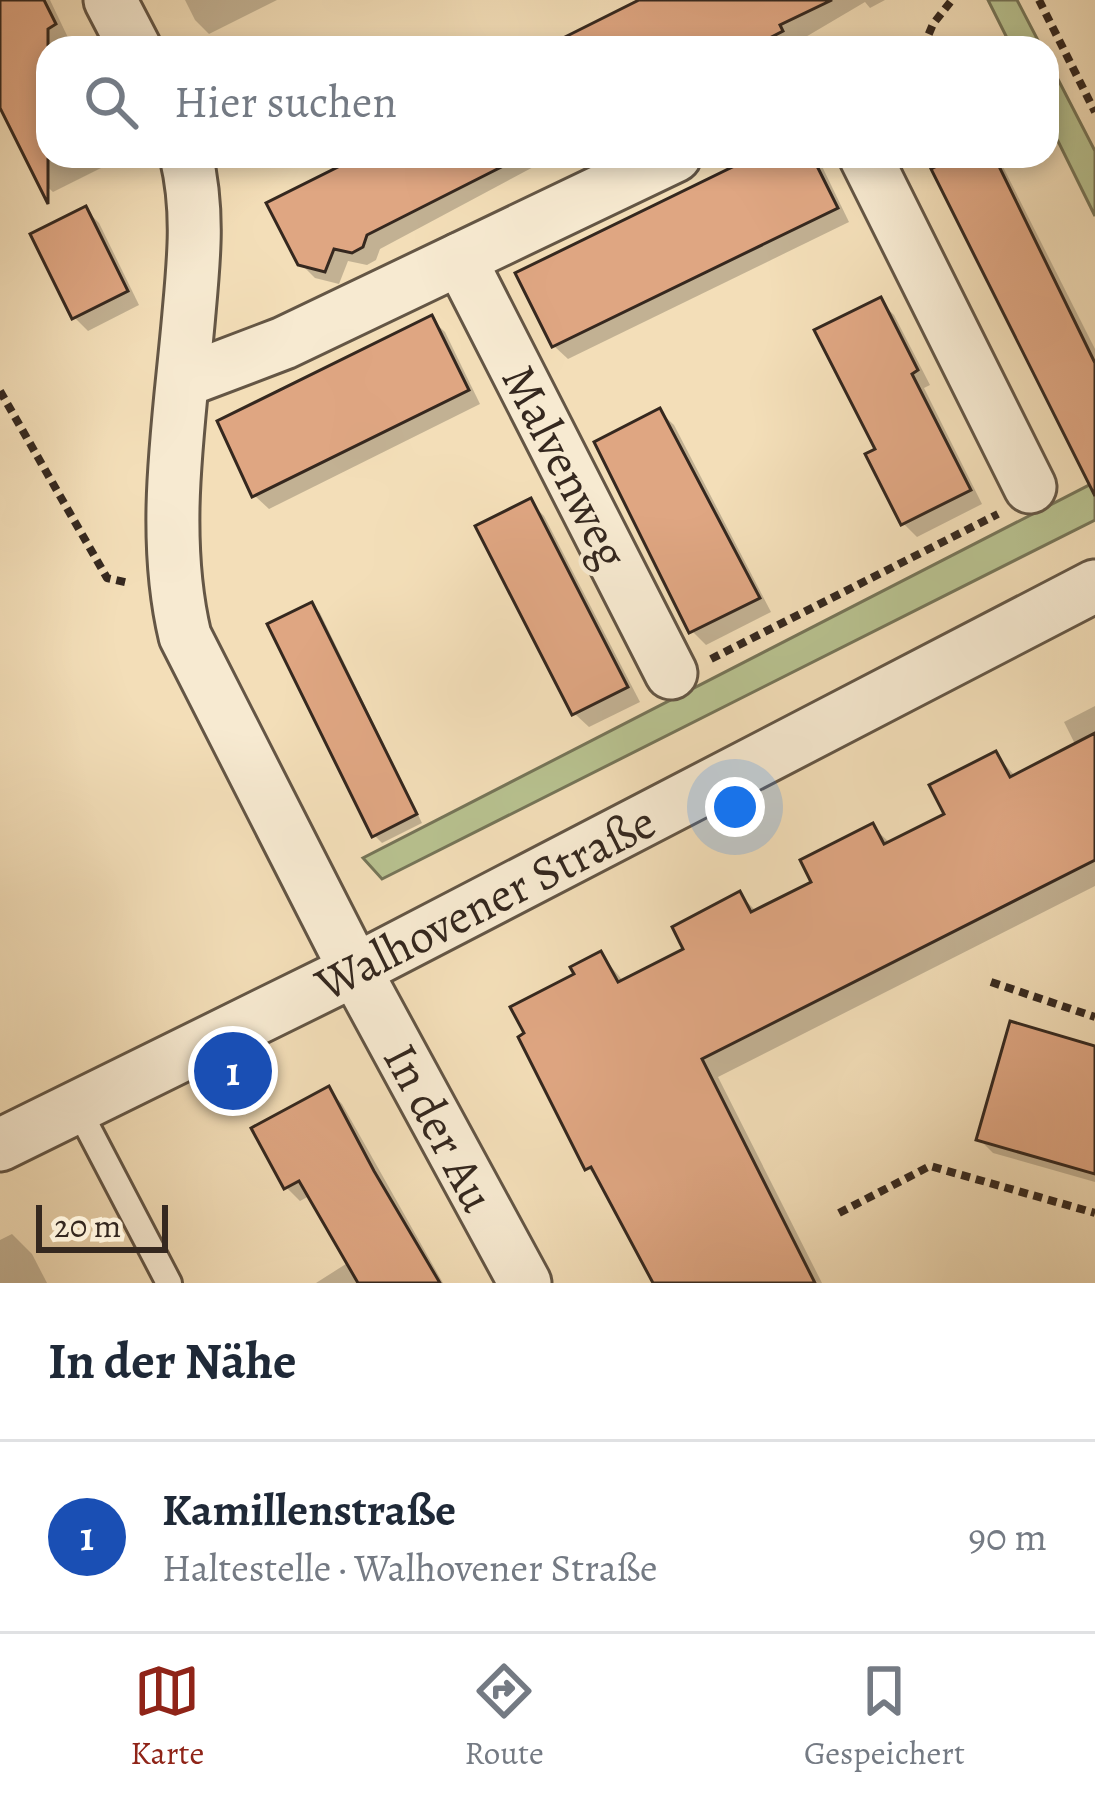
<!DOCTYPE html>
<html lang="de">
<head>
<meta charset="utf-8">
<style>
	:root { --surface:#fff; --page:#f6f6f7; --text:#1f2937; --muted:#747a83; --line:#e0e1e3; --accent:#8f2418 }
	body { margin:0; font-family:Alegreya,serif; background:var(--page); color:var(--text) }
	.scale { position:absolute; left:36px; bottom:30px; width:132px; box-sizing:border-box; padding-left:12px; border:6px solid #35281f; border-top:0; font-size:33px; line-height:42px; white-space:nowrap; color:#35281f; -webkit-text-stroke:9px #f7ead1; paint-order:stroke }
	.you { position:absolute; left:735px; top:807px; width:42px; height:42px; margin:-30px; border:9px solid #fff; border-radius:50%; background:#1a73e8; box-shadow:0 0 0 18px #1a73e833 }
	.badge { display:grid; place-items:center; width:78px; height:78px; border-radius:50%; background:var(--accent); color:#fff; font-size:39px; font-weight:700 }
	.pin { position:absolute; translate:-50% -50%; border:6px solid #fff; box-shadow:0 3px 12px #0006 }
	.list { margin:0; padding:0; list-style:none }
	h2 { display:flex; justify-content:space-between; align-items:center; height:156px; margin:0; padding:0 48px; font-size:51px }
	h2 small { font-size:39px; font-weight:400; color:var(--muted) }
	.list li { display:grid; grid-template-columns:78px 1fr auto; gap:36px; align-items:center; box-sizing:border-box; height:192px; padding:0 48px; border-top:3px solid var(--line) }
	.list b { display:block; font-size:45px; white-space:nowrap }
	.list p { margin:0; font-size:39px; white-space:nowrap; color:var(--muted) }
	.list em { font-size:39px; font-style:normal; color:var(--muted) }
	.icon { flex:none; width:66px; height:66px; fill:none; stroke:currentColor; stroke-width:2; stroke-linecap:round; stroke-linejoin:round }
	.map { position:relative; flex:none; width:1095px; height:1283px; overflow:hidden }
	.search { position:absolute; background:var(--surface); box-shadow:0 6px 18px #0003; left:36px; right:36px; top:36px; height:132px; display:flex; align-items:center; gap:30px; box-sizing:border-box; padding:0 42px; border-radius:36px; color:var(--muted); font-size:45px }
	.sheet { height:348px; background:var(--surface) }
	nav { display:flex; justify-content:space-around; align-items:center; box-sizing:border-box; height:168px; border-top:3px solid var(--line); background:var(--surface); font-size:33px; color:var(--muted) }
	nav a { display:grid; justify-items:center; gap:6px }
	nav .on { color:var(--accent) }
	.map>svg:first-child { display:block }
	.green { fill:#b8c290; stroke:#767558; stroke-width:3 }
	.shadow { fill:#0003 }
	.building { fill:#dfa682; stroke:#35281f; stroke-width:3 }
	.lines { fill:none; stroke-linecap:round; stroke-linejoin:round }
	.lane-casing { stroke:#645645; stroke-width:30 }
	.street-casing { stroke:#645645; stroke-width:57 }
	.path { stroke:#35281f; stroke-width:8; stroke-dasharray:9 6; stroke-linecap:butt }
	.lane { stroke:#f7ead1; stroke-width:24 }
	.street { stroke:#f7ead1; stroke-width:51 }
	.labels { text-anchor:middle; stroke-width:9; stroke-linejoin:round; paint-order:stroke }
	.street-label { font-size:48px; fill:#35281f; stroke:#f7ead1 }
</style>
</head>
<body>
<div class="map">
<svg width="1095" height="1283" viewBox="0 0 1095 1283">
	<rect width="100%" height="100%" fill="#f3deb8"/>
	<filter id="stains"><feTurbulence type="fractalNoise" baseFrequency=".00167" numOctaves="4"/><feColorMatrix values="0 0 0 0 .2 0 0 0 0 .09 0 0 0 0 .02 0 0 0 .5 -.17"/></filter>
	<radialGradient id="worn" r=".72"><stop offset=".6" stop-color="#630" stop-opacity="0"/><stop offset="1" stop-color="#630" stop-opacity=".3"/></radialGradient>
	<!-- green -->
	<g class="green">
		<polygon points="988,0 1017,0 1042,48 1012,48"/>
		<polygon points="1047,58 1095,151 1095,216 1047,119"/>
		<polygon points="1095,482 1095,520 382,879 363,858"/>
	</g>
	<!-- shadow -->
	<g class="shadow">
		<polygon points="0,0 50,0 73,48 48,48 48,156 125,156 53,192 39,179 0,99"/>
		<polygon points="185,0 277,0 209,34 195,20"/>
		<polygon points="646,0 885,0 870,8 865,2 787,48 551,48"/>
		<polygon points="367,156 554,156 380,249 376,260 367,265 348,261 339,284 315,278 300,263"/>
		<polygon points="761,156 817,156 849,222 568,359 554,346"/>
		<polygon points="964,156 999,159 1095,349 1095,471"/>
		<polygon points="85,209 99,223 139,305 88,331 74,317"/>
		<polygon points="880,301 894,315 930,385 924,388 982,504 917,537 903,523 879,450"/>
		<polygon points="431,319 445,332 480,404 269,509 255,496 221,423"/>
		<polygon points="660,412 674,425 771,612 706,645 692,631"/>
		<polygon points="530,502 544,516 640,702 589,727 575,714 479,528"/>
		<polygon points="312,605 320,613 422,823 382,843 374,835"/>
		<polygon points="1095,706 1095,886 718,1077 822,1283 656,1283 606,1186 588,1168 578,975 601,955 624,982 687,950 740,895 757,912 815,883 872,826 891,844 948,815 996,755 1016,777 1076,746 1064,722"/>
		<polygon points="1095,1049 1095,1182 993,1153 979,1139"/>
		<polygon points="329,1090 342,1104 443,1283 316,1283 349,1262 311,1195 300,1201 286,1187"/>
		<polygon points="12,1234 32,1254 47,1283 0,1283 0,1240"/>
	</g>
	<!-- building -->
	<g class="building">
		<polygon points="0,0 44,0 56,24 48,29 48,204 0,108"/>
		<polygon points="639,0 832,0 780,25 783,31 750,48 543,48"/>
		<polygon points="360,156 523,156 367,235 363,247 352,253 334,249 325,272 298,265 266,203"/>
		<polygon points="755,156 812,156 838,208 552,347 515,273"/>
		<polygon points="957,156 994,156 1095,363 1095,496 931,169"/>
		<polygon points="86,206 128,291 72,319 30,234"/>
		<polygon points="881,297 918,370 912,374 971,490 901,525 865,454 875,449 814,330"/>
		<polygon points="432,315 469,390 252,497 217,421"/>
		<polygon points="660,408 760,598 689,633 594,442"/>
		<polygon points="531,498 628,687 572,715 475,526"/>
		<polygon points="312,602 417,814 372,837 267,624"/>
		<polygon points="1095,733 1095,860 702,1059 815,1283 653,1283 591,1167 585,1170 518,1037 524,1033 510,1007 574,974 570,967 601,951 618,982 683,949 672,927 740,891 751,912 811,882 800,860 873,823 884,844 944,814 929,785 996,751 1010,777"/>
		<polygon points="1010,1021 1095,1046 1095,1174 976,1140"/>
		<polygon points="329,1086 374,1171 440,1283 358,1283 299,1181 284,1189 251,1128"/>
	</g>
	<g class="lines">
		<defs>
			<polyline id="lane" points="77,1107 169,1283"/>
			<g id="street">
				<polyline points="110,0 135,48"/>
				<path d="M186,156C199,209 194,259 189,313C180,419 160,531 185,636L355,970L525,1283"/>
				<polyline points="865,156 1030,487"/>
				<polyline points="460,259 671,673"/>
				<polyline points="184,381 284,343 675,156"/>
				<polyline points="0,1145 355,970 1095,586"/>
			</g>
		</defs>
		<!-- lane casing -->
		<use href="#lane" class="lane-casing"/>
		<!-- street casing -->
		<use href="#street" class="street-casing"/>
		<!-- path -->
		<g class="path">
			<polyline points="1039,0 1095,112"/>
			<polyline points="923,48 933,24 952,0"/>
			<polyline points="0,391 107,578 129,583"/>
			<polyline points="711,659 998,514"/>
			<polyline points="991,982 1095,1017"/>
			<polyline points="839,1213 930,1166 1095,1213"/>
		</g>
		<!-- lane -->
		<use href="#lane" class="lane"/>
		<!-- street -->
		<use href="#street" class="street"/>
	</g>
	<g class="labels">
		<!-- street labels -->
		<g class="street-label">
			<text transform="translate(566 466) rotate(63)" y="17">Malvenweg</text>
			<text transform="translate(485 902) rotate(-27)" y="17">Walhovener Straße</text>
			<text transform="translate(440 1127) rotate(62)" y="17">In der Au</text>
		</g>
	</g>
	<rect width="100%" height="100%" filter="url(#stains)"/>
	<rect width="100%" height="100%" fill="url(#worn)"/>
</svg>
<div class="scale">20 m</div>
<div class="you"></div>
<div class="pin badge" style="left:233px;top:1071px;background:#1a4fb4">1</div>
<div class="search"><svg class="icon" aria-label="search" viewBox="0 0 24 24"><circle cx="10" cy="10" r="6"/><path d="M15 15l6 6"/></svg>Hier suchen</div>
</div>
<section class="sheet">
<h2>In der Nähe<small></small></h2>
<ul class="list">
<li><span class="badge" style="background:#1a4fb4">1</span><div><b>Kamillenstraße</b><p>Haltestelle · Walhovener Straße</p></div><em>90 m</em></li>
</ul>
</section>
<nav>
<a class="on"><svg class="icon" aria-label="map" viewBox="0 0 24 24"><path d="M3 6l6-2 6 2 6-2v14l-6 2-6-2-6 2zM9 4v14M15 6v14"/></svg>Karte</a>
<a><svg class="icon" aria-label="directions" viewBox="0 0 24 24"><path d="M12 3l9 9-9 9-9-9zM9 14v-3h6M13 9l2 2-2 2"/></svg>Route</a>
<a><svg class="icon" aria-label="saved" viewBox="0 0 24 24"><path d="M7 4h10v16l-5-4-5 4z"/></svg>Gespeichert</a>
</nav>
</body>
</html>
